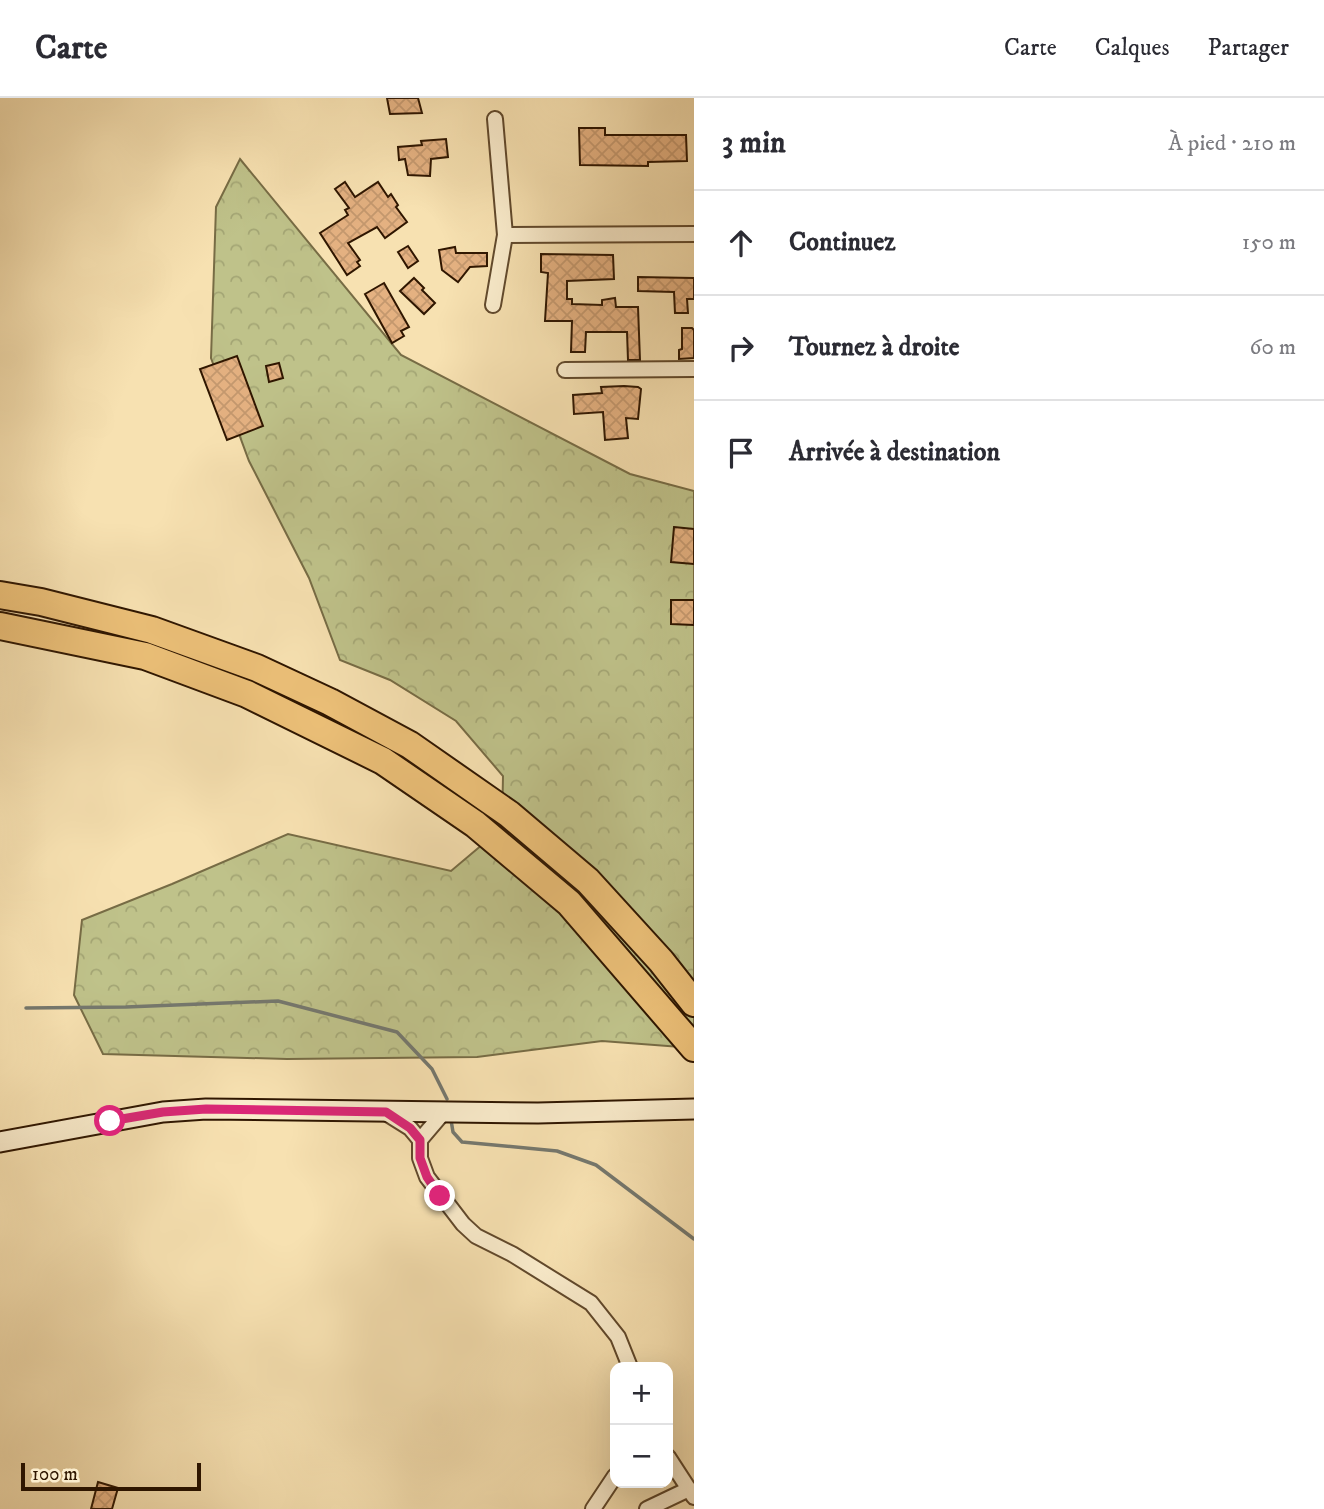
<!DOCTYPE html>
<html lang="fr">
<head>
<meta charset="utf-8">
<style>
	:root { --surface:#fff; --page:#f2f2f3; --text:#2b2b33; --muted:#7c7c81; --line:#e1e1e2 }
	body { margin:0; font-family:"IM FELL DW Pica",serif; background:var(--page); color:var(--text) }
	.controls { position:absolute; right:21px; bottom:21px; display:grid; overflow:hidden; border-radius:14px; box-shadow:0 7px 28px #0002 }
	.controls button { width:63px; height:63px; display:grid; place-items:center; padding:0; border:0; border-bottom:2px solid var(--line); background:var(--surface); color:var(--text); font:35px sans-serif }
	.scale { position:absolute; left:21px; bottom:18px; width:180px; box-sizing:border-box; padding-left:7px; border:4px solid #2f1600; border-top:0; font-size:19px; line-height:24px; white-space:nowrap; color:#2f1600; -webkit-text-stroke:5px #faeccc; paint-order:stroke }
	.stop { position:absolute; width:21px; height:21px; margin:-16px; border:5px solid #db2777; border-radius:50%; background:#fff }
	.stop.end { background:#db2777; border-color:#fff; box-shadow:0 2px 7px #0008 }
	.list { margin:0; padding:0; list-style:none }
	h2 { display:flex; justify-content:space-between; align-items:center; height:91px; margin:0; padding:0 28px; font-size:30px }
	h2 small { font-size:23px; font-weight:400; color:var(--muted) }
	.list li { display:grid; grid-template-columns:46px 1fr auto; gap:21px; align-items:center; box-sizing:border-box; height:105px; padding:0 28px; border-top:2px solid var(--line) }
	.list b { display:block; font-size:26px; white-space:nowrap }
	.list em { font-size:23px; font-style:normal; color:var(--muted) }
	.icon { flex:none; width:38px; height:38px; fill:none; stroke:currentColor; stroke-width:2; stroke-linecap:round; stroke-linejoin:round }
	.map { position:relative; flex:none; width:694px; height:1411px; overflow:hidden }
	header { display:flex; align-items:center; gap:42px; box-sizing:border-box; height:98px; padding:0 35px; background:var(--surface); border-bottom:2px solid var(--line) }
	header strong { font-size:33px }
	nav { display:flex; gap:38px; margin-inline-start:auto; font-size:24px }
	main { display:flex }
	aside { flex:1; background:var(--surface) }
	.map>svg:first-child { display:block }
	.forest { fill:url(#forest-crowns); stroke:#776c45; stroke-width:2 }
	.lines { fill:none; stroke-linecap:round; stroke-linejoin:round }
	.stream { stroke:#75786e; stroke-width:3.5 }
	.building { fill:url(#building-cross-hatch); stroke:#2f1600; stroke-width:2 }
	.street-casing { stroke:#61492c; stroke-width:18 }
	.secondary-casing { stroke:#2f1600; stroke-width:23 }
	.highway-casing { stroke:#2f1600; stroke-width:30 }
	.street { stroke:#faeccc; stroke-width:14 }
	.secondary { stroke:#faeccc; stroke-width:19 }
	.highway { stroke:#ecc078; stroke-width:26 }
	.route { stroke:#db2777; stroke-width:9 }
</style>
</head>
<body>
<header>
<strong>Carte</strong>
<nav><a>Carte</a><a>Calques</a><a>Partager</a></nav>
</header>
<main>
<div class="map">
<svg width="694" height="1411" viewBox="0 0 694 1411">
	<defs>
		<pattern id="forest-crowns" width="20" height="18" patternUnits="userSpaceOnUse" patternTransform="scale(1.75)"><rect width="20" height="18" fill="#bfc28a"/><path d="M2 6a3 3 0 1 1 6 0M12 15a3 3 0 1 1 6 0" fill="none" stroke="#a4a675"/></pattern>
		<pattern id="building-cross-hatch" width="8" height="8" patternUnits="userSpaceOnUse" patternTransform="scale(1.75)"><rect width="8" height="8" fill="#e4b181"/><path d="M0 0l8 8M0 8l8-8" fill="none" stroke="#c4986e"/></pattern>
	</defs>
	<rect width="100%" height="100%" fill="#f7e1b1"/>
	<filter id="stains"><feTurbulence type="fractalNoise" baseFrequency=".00286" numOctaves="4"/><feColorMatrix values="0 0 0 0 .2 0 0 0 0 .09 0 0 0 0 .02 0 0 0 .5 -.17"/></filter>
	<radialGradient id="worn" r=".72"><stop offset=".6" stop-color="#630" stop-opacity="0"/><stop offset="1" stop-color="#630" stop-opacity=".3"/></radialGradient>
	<!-- forest -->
	<polygon class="forest" points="240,61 401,257 630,376 694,393 694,950 602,943 477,959 287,961 103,956 74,897 82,822 172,786 288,736 451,773 502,730 503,678 456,623 390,582 340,562 309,480 249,363 211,260 216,109"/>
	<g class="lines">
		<!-- stream -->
		<g class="stream">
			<polyline points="26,910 126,909 278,903 397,934 432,971 447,1001"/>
			<polyline points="451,1022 453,1034 462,1044 557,1053 596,1067 694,1141"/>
		</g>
	</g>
	<!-- building -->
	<g class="building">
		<polygon points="387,0 418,0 422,15 390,16"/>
		<polygon points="579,30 605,30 605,37 686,37 687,63 648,64 648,68 580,67"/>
		<polygon points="446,41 448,59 431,61 430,78 408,77 405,61 399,62 398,49 422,47 421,43"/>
		<polygon points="345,84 355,99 378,84 388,99 391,96 398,107 396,109 407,124 385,140 377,129 348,145 360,162 357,164 360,168 347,177 320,135 348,117 345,112 349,110 335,91"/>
		<polygon points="408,148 418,163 408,170 398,154"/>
		<polygon points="455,149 456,155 487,155 487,168 470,169 458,184 442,172 439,152"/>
		<polygon points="541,156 613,157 614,181 567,183 567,201 572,201 572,206 602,207 602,202 615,200 616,209 638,209 640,262 628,262 627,234 586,234 585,254 571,254 572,223 545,223 548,175 541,174"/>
		<polygon points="638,179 694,180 694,201 687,201 688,215 675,215 674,194 638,193"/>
		<polygon points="414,180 424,190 422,192 435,205 424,216 400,193"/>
		<polygon points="384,185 409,229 401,233 404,238 392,245 365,196"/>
		<polygon points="682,230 692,230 694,232 694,260 679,261 679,252 682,251"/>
		<polygon points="237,258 263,328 227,342 200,271"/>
		<polygon points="279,265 283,280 269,284 266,268"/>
		<polygon points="624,288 638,289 641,291 638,321 626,320 628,340 605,342 603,314 574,316 573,297 602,295 601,289"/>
		<polygon points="674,429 694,431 694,466 671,464"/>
		<polygon points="671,502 694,502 694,527 671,526"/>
		<polygon points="98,1384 118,1390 112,1411 91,1411"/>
	</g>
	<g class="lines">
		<defs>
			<g id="street">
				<polyline points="505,137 694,136"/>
				<polyline points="493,207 505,137 495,21"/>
				<polyline points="565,272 694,271"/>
				<polyline points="386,1015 410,1030 420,1042"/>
				<polyline points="443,1015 420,1042 420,1060 427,1079 463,1126 476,1138 512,1156 591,1205 618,1239 630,1269"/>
				<polyline points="668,1359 694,1399"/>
				<polyline points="593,1411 615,1378"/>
				<polyline points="647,1411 689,1391"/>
			</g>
			<polyline id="secondary" points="0,1044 163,1014 206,1011 538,1015 694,1011"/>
			<g id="highway">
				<polyline points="0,497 41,504 152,532 257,570 330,604 410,647 509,716 588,783 661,863 694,905"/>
				<polyline points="0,528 145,558 247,596 383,663 475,726 569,805 694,950"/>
			</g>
		</defs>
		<!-- street casing -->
		<use href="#street" class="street-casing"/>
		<!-- secondary casing -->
		<use href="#secondary" class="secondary-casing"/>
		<!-- highway casing -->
		<use href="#highway" class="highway-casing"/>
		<!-- street -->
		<use href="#street" class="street"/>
		<!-- secondary -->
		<use href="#secondary" class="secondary"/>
		<!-- highway -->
		<use href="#highway" class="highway"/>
	</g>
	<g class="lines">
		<!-- route -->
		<polyline class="route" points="110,1023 163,1014 206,1011 386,1014 410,1030 420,1042 420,1060 427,1079 440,1098"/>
	</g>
	<rect width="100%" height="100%" filter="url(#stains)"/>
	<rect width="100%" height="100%" fill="url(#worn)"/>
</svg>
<div class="controls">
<button>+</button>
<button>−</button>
</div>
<div class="scale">100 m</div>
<div class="stop" style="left:110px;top:1023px"></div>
<div class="stop end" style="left:440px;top:1098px"></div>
</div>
<aside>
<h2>3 min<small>À pied · 210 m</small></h2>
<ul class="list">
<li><svg class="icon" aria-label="ahead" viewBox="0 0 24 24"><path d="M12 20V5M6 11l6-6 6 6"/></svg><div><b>Continuez</b></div><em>150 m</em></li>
<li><svg class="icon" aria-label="right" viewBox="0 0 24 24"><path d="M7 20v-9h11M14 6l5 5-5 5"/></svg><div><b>Tournez à droite</b></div><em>60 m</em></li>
<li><svg class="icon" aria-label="arrive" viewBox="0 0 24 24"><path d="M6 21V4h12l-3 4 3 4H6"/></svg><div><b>Arrivée à destination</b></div></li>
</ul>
</aside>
</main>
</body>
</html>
